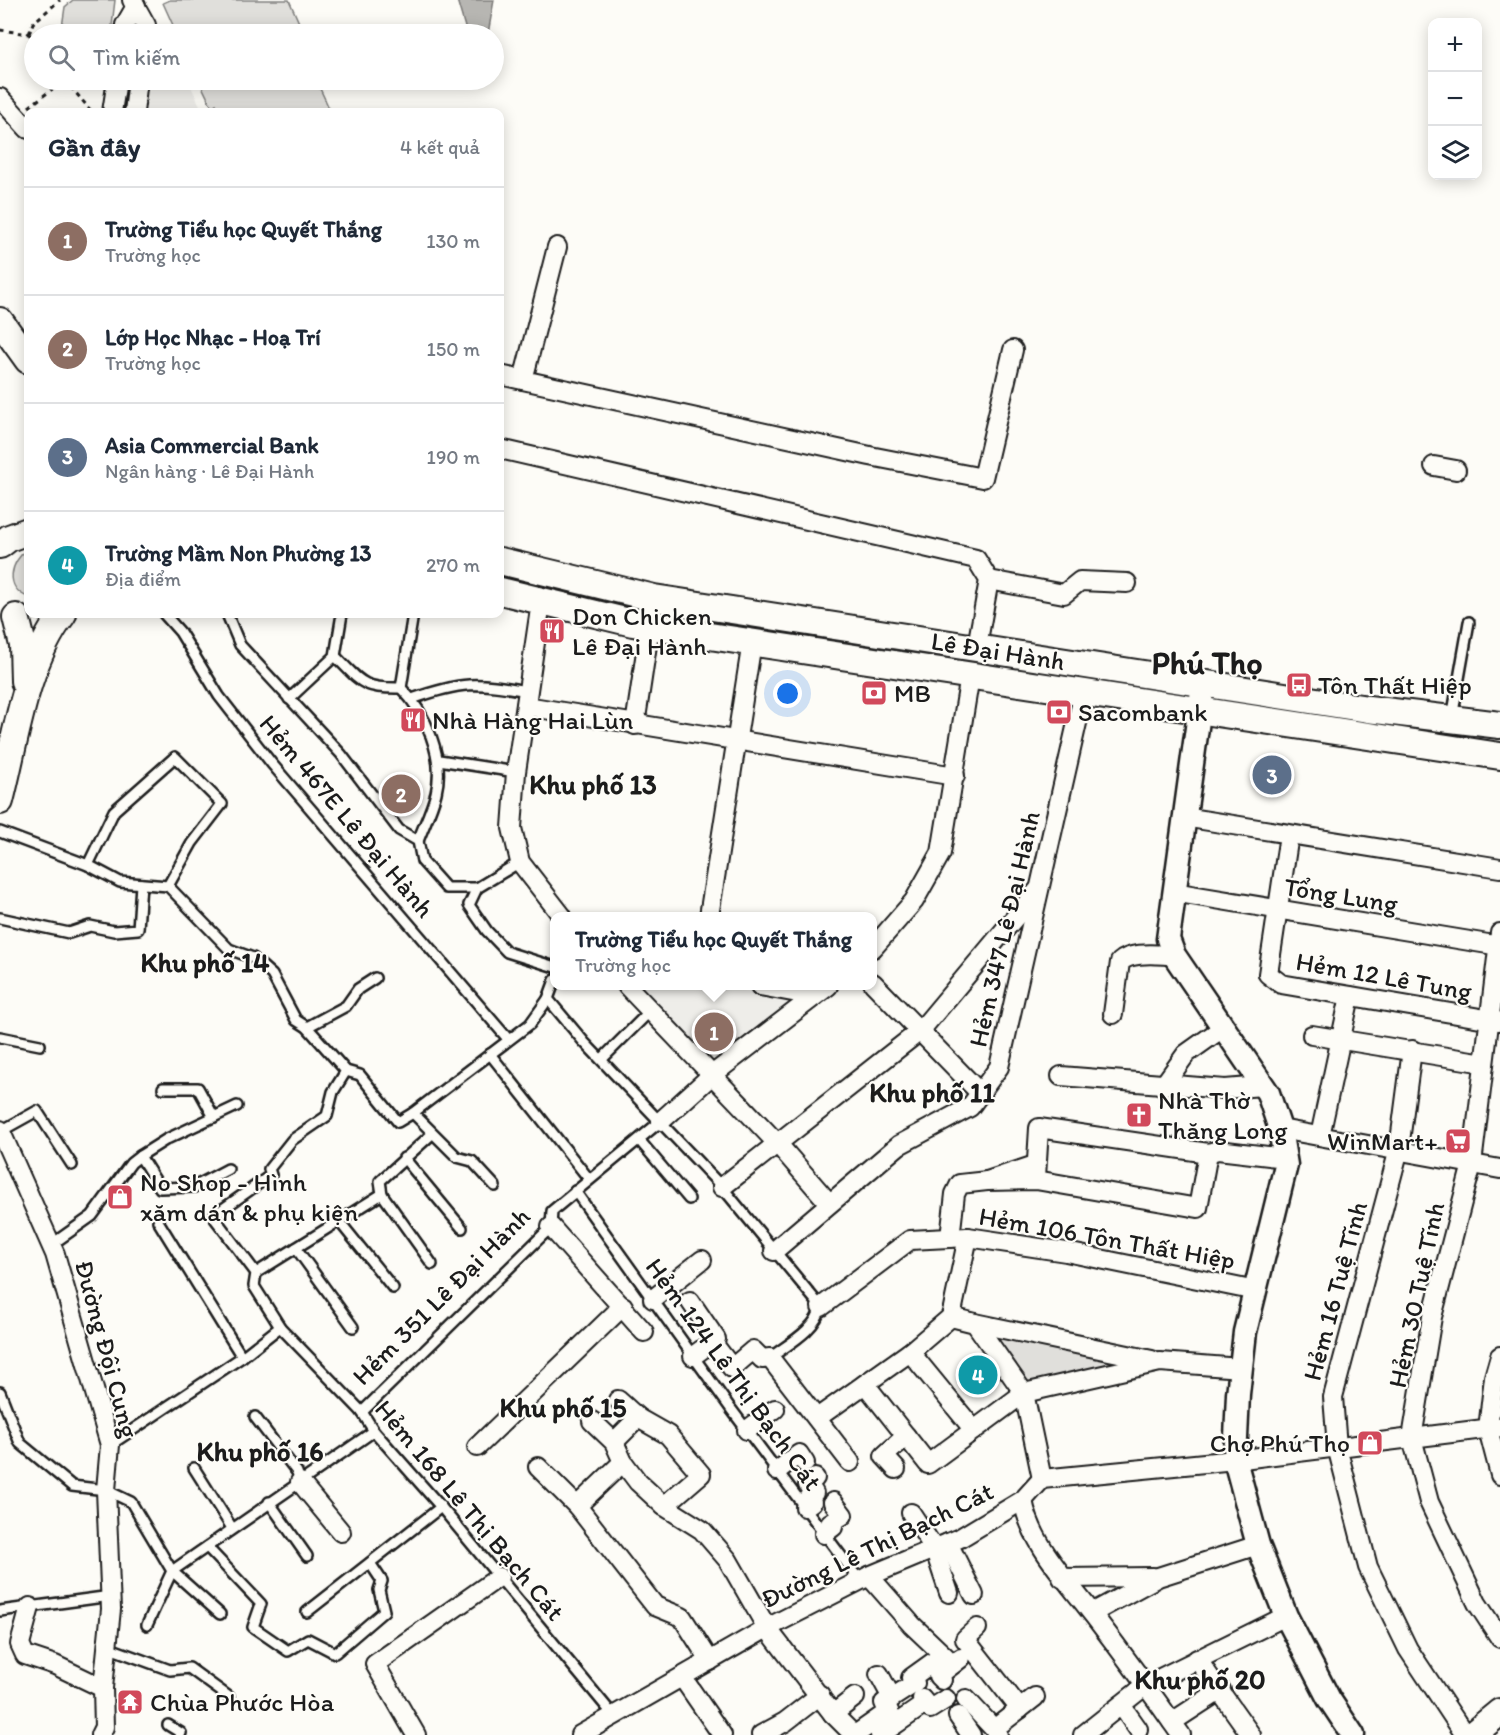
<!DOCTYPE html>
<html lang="vi">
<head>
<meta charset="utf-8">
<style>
	:root { --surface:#fff; --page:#f6f6f7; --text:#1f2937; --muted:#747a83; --line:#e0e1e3; --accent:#1a73e8 }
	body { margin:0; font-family:Itim,sans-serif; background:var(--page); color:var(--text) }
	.controls { position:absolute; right:18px; top:18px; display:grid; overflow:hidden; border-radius:12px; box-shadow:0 3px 15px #0003 }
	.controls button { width:54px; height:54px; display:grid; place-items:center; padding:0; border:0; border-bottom:2px solid var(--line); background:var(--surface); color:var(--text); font:30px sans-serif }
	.you { position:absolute; left:788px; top:694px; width:21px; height:21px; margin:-15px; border:4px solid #fff; border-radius:50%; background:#1a73e8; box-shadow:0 0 0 9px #1a73e833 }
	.badge { display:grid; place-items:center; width:39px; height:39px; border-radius:50%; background:var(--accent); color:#fff; font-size:20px; font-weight:700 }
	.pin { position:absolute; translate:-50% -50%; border:3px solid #fff; box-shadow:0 2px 6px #0006 }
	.popup { position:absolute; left:550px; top:912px; width:327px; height:78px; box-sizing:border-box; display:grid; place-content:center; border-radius:12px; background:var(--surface); filter:drop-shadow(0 2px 4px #0005); font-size:20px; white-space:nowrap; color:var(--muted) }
	.popup b { font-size:22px; color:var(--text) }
	.popup::after { content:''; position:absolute; left:50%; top:100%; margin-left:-12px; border:12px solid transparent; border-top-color:var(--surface) }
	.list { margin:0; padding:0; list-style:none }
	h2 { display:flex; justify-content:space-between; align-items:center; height:78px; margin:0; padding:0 24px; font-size:26px }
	h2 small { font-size:20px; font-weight:400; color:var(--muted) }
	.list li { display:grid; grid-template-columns:39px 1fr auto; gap:18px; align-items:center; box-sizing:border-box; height:108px; padding:0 24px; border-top:2px solid var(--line) }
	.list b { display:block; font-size:22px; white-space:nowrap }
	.list p { margin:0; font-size:20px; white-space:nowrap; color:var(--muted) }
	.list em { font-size:20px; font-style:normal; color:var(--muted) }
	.icon { flex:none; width:33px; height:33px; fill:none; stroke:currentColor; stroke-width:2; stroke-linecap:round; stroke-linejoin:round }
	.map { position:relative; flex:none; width:1500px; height:1735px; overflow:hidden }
	.search { position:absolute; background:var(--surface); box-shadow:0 3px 15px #0003; left:24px; top:24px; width:480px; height:66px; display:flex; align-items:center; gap:15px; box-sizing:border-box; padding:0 21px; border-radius:33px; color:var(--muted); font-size:22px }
	.panel { position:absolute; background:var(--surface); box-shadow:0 3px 15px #0003; left:24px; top:108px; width:480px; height:510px; border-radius:12px }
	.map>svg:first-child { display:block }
	.built { fill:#eeede9 }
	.green { fill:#e0dfdb; stroke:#7e7e7c; stroke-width:1.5 }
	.water { fill:#b7b6b2; stroke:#797876; stroke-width:1.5 }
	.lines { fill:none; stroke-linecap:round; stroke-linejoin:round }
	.service-casing { stroke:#1c1c1c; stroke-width:14 }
	.minor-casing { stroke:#1c1c1c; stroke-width:22 }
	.tertiary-casing { stroke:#1c1c1c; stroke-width:27 }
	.secondary-casing { stroke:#1c1c1c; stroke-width:30 }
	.path { stroke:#1c1c1c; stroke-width:3; stroke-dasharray:4.5 4.5; stroke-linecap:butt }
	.service { stroke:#fdfcf7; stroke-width:9 }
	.minor { stroke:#fdfcf7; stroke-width:18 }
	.tertiary { stroke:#fdfcf7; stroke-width:22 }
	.secondary { stroke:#fdfcf7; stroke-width:26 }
	.labels { text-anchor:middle; stroke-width:4.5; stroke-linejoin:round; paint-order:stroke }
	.poi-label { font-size:26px; fill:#1c1c1c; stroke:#fdfcf7; text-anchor:start }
	.street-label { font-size:26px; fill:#1c1c1c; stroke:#fdfcf7 }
	.neighbourhood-label { font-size:27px; font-weight:bold; fill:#1c1c1c; stroke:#fdfcf7 }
	.district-label { font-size:32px; font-weight:bold; fill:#1c1c1c; stroke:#fdfcf7 }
</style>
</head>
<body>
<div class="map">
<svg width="1500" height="1735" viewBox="0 0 1500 1735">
	<rect width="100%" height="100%" fill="#fdfcf7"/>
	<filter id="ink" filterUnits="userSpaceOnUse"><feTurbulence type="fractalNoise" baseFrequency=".0167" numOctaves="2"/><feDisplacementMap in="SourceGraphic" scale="12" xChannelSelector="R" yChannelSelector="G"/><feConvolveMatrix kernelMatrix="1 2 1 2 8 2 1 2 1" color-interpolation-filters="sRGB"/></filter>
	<g filter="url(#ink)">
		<!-- built -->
		<g class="built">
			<polygon points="146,80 188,80 203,112 140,112"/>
			<polygon points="630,986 712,986 797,998 709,1066"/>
		</g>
		<!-- green -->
		<g class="green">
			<polygon points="73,0 115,0 111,34 61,34 65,7"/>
			<polygon points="170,0 289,0 304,34 177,34 163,3"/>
			<polygon points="199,80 316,80 329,108 320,112 220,112 216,104 212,107"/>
			<path d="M28,549V597C4,588 10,561 28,549Z"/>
			<polygon points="987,1330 1135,1362 1024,1383"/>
		</g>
		<!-- water -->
		<polygon class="water" points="457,0 494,0 488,34 467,34"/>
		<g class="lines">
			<defs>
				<g id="service">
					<polyline points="164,614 180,632 219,696 272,764 508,1039"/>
					<polyline points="227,614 240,645 341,754 399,830 418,841 422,861 446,888 477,888 469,905 487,931 507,952 555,967"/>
					<path d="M335,656C361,682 362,689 401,688"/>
					<path d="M401,688C426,713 445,758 436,793C432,809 424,825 418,841"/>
					<polyline points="401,688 413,614"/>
					<polyline points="289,699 335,656 342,614"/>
					<path d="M412,699C463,681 475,682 527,691"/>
					<polyline points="1452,718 1469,622"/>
					<polyline points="439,760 516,772"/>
					<polyline points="0,832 88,865 120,882 168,886 229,949 253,958 272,975 296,1020 307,1027 346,1071 360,1075 398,1122 413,1113 457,1157 472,1161 495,1186"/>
					<polyline points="88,865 114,811 175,757 222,804 192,843 168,886"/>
					<polyline points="477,888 520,862"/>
					<polyline points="0,918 69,933 90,926 114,931 138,929 141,884"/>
					<path d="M548,999L584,1042L722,1187L821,1307C816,1330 788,1344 770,1358"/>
					<polyline points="307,1027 346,1006 358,989 375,978"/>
					<polyline points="0,1037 40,1045"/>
					<polyline points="490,1054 589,1179"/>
					<polyline points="602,1059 650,1011"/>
					<polyline points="346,1071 333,1092 327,1116 292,1140 269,1169 271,1175 213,1216 256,1273 254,1286 280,1327 362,1412 374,1431 441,1507 614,1716"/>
					<polyline points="163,1088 198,1088 214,1117"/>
					<polyline points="413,1113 530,1024 548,999 555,980"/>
					<polyline points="1,1131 37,1111 72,1165"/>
					<polyline points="640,1141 689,1199"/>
					<polyline points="140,1156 160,1188 194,1187 228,1169"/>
					<polyline points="404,1158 462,1228"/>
					<polyline points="575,1191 731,1409 860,1581"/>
					<polyline points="382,1194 432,1264"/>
					<polyline points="158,1221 242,1357"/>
					<polyline points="339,1221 393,1288"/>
					<polyline points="51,1245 92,1216 131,1163 140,1156 167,1139 237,1106"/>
					<polyline points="296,1248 353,1327"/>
					<polyline points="256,1273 382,1194 380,1181 432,1134"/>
					<polyline points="0,1392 20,1443 72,1486 106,1490 131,1502 172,1571 220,1614"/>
					<polyline points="362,1412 551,1227 552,1211 661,1121"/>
					<polyline points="255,1417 297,1472 300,1482"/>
					<polyline points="110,1445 242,1357 280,1327"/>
					<polyline points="194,1468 232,1528"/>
					<polyline points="269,1502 307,1556"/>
					<polyline points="207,1547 261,1604 253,1627 288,1651 308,1639 335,1653 384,1611 379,1590 382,1581 370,1563"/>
					<polyline points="0,1611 111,1596"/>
					<polyline points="307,1612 441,1507"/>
					<polyline points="147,1625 172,1571 374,1431"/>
					<polyline points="107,1647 170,1670 189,1668 229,1697"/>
					<polyline points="168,1725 181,1733 180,1735"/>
				</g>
				<g id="minor">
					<polyline points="132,0 146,25 144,34"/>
					<polyline points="124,34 125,25 136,6"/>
					<polyline points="0,98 28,129"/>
					<polyline points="112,112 117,80"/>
					<polyline points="134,112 138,80"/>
					<polyline points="500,375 870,456 983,478 1013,350"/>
					<polyline points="523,380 557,247"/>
					<polyline points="500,449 976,559 989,580 977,646"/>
					<polyline points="1434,466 1456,470"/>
					<polyline points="989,580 1064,594 1080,581 1127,583"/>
					<polyline points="541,602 516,772 512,828 520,862 562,916"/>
					<polyline points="526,706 955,776"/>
					<polyline points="635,725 654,598"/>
					<polyline points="1184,817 1500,868"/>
					<polyline points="1289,835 1268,974 1281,984 1498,1021"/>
					<polyline points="1173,892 1500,946"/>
					<polyline points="709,916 752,642"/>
					<polyline points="1500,933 1472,1164 1432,1317 1412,1438 1429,1502 1477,1603 1500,1638"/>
					<polyline points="873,948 914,901 941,853 970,676"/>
					<polyline points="873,983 981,1094"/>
					<polyline points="627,986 777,1143 829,1203"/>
					<polyline points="760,986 814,996"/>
					<path d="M1113,1014L1120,962C1132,951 1158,955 1174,955"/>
					<polyline points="1312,1035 1484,1063"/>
					<polyline points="1412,1050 1399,1149 1333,1397 1337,1447 1368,1567 1408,1649 1465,1735"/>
					<polyline points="1061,1076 1225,1089 1262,1086"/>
					<polyline points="1163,1086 1186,1054 1224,1027"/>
					<polyline points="661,1121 712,1075 828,986"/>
					<polyline points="1280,1129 1500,1169"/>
					<polyline points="0,1130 55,1254 110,1445 106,1490 111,1609 103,1688 104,1727 100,1735"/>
					<polyline points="1320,1136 1350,996"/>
					<polyline points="1035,1165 987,1181 1036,1180 1198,1208 1208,1153"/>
					<polyline points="1036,1177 1039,1128 1208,1153 1218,1150 1285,1158"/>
					<polyline points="722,1187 920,1031 1038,890"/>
					<polyline points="551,1227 644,1332"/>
					<polyline points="950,1238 955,1194 960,1184 987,1181"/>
					<polyline points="774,1251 899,1145 970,1107 999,1067 1084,692"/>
					<polyline points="653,1299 702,1260"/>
					<polyline points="690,1301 716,1339 712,1342 732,1368 753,1350 762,1359 770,1358 850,1462"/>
					<polyline points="821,1307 910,1240 968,1237 1066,1252 1256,1291"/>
					<polyline points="951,1317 975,1323 1024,1393 1042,1479"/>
					<polyline points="951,1317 968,1237"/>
					<polyline points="975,1323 1152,1360"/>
					<polyline points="910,1352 974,1430"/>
					<polyline points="693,1356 712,1342"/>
					<polyline points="1500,1356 1494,1377 1488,1429 1500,1475"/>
					<polyline points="865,1384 928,1464 1024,1393 1160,1362 1241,1368"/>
					<polyline points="638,1418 668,1435 701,1474 664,1506"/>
					<polyline points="817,1418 910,1352 951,1317"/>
					<polyline points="592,1421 614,1442 623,1462 638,1482 664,1506 702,1530 728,1560 767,1628 833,1714 854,1735"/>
					<polyline points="747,1430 775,1409"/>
					<polyline points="614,1442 638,1418 618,1400"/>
					<polyline points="477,1447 623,1306"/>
					<polyline points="538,1467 577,1506 655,1606 682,1617 710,1661"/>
					<polyline points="896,1469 884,1456 906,1436"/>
					<polyline points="777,1471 799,1454 805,1463"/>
					<polyline points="300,1482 341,1532"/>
					<path d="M1023,1500C1031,1545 1068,1581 1094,1616C1124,1655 1153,1695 1181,1735"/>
					<polyline points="577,1506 623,1462"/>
					<polyline points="805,1507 812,1502 808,1498 814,1493 808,1485 815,1478"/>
					<polyline points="911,1513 934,1548 949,1593"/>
					<polyline points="824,1534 833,1527 830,1523 843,1515 833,1502"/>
					<polyline points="948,1543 974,1595"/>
					<polyline points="869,1576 912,1625 953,1664"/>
					<polyline points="1062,1578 1153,1577"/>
					<polyline points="30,1607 20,1644 25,1655 55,1665 103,1688"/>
					<polyline points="1092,1613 1158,1577 1258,1545"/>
					<polyline points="977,1628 965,1639 1020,1709"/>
					<polyline points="1197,1659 1251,1735"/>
					<polyline points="879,1674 892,1698"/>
					<polyline points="682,1677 722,1735"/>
					<polyline points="942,1680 938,1676 961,1658"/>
					<polyline points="922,1699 930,1709 946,1699"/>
					<polyline points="966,1699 994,1729"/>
					<polyline points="1121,1705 1138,1729"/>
					<polyline points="833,1714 855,1697"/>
					<polyline points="958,1716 971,1735"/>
					<polyline points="1172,1722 1221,1690"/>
					<polyline points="416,1735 375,1664 499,1577"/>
					<polyline points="580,1735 767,1628 869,1576 960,1538 1023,1500 1042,1479 1235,1460 1500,1427"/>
					<polyline points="761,1735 785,1722 820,1695"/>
					<polyline points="855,1735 889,1711 884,1703 915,1683 911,1678 943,1655"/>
					<polyline points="880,1735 925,1704"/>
					<polyline points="998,1735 994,1729 1035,1697"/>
					<polyline points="1083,1735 1146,1685 1286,1616"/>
				</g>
				<polyline id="tertiary" points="1203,684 1168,939 1174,955 1268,1093 1280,1129 1286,1165 1245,1332 1238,1394 1235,1460 1258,1545 1286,1616 1329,1699 1353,1735"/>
				<g id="secondary">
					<polyline points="0,321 28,360"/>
					<polyline points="0,545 9,538 28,531"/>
					<polyline points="500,561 654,598 1368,709 1500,725"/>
					<polyline points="500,591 633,623 690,633 1500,756"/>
					<polyline points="16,617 23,645 24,681"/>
					<path d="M0,801C16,739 24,665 63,614"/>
					<polyline points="1472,1735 1500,1712"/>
				</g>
			</defs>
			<!-- service casing -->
			<use href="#service" class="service-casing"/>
			<!-- minor casing -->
			<use href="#minor" class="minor-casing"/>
			<!-- tertiary casing -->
			<use href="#tertiary" class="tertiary-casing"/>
			<!-- secondary casing -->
			<use href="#secondary" class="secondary-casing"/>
			<!-- path -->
			<g class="path">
				<polyline points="0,30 29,34 34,42"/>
				<polyline points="29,34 33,23 60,0"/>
				<polyline points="65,80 92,112"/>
				<polyline points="29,107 64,80"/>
			</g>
			<!-- service -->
			<use href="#service" class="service"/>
			<!-- minor -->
			<use href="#minor" class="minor"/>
			<!-- tertiary -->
			<use href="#tertiary" class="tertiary"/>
			<!-- secondary -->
			<use href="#secondary" class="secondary"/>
		</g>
	</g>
	<!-- icons -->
	<defs>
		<symbol id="restaurant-square" viewBox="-11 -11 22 22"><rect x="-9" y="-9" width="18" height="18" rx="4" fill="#d1495b" stroke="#fdfcf7"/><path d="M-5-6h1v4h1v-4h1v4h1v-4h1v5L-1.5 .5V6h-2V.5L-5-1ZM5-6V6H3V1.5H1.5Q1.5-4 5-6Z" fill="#fff"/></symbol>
		<symbol id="bus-square" viewBox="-11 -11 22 22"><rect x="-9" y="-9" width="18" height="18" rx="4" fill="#d1495b" stroke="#fdfcf7"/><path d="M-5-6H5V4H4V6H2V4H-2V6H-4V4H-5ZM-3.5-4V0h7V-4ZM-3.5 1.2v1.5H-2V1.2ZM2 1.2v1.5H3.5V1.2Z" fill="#fff"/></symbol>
		<symbol id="bank-square" viewBox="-11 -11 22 22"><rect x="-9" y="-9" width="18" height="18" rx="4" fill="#d1495b" stroke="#fdfcf7"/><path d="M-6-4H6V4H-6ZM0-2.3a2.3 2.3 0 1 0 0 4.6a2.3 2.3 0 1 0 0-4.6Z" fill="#fff"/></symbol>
		<symbol id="church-square" viewBox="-11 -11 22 22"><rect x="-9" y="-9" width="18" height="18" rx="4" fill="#d1495b" stroke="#fdfcf7"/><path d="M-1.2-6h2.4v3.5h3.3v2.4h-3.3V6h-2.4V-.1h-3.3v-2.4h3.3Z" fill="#fff"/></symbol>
		<symbol id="supermarket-square" viewBox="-11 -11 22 22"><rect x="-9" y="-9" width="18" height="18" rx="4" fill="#d1495b" stroke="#fdfcf7"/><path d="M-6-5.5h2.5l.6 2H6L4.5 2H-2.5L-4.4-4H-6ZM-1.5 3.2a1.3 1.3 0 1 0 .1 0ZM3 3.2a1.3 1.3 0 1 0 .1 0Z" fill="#fff"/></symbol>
		<symbol id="shop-square" viewBox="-11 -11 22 22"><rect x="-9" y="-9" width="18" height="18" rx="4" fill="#d1495b" stroke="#fdfcf7"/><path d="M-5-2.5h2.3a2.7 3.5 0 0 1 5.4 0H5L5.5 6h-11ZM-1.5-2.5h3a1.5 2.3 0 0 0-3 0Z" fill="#fff"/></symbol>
		<symbol id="temple-square" viewBox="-11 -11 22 22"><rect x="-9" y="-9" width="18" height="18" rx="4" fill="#d1495b" stroke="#fdfcf7"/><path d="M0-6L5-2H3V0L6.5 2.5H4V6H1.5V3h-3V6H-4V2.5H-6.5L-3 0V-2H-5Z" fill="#fff"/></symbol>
	</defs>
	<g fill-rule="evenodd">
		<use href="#restaurant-square" x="537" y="616" width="30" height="30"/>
		<use href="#bus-square" x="1284" y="670" width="30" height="30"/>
		<use href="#bank-square" x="859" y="678" width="30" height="30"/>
		<use href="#bank-square" x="1044" y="697" width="30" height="30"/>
		<use href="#restaurant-square" x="398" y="705" width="30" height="30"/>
		<use href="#church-square" x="1124" y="1100" width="30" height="30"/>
		<use href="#supermarket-square" x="1443" y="1126" width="30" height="30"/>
		<use href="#shop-square" x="105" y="1182" width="30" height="30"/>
		<use href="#shop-square" x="1355" y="1428" width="30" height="30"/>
		<use href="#temple-square" x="115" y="1687" width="30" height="30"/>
	</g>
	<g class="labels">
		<!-- poi labels -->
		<g class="poi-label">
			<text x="572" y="625">Don Chicken<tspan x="572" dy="30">Lê Đại Hành</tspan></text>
			<text x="1318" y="694">Tôn Thất Hiệp</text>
			<text x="894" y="702">MB</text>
			<text x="1078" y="721">Sacombank</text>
			<text x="432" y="729">Nhà Hàng Hai Lùn</text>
			<text x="1158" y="1109">Nhà Thờ<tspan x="1158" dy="30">Thăng Long</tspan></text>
			<text x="1438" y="1150" text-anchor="end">WinMart+</text>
			<text x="140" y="1191">No Shop - Hình<tspan x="140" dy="30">xăm dán &amp; phụ kiện</tspan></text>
			<text x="1350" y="1452" text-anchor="end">Chợ Phú Thọ</text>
			<text x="150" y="1711">Chùa Phước Hòa</text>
		</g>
		<!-- street labels -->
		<g class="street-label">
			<text transform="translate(998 651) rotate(9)" y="9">Lê Đại Hành</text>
			<text transform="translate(347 816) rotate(50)" y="9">Hẻm 467E Lê Đại Hành</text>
			<text transform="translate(1341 895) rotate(9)" y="9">Tổng Lung</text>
			<text transform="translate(1004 929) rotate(-77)" y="9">Hẻm 347 Lê Đại Hành</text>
			<text transform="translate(1384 976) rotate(10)" y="9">Hẻm 12 Lê Tung</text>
			<text transform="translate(1107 1238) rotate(10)" y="9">Hẻm 106 Tôn Thất Hiệp</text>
			<text transform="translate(1335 1291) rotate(-75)" y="9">Hẻm 16 Tuệ Tĩnh</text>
			<text transform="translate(1416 1295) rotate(-78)" y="9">Hẻm 30 Tuệ Tĩnh</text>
			<text transform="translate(441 1296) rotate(-45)" y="9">Hẻm 351 Lê Đại Hành</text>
			<text transform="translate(107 1349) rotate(75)" y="9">Đường Đội Cung</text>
			<text transform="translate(734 1374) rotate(54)" y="9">Hẻm 124 Lê Thị Bạch Cát</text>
			<text transform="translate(470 1510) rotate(50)" y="9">Hẻm 168 Lê Thị Bạch Cát</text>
			<text transform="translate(877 1545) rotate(-26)" y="9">Đường Lê Thị Bạch Cát</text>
		</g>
		<!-- neighbourhood labels -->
		<g class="neighbourhood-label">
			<text x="593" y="794">Khu phố 13</text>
			<text x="205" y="972">Khu phố 14</text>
			<text x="932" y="1102">Khu phố 11</text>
			<text x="563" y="1417">Khu phố 15</text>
			<text x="260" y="1461">Khu phố 16</text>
			<text x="1200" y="1689">Khu phố 20</text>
		</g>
		<!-- district labels -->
		<g class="district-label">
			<text x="1207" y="674">Phú Thọ</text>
		</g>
	</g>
</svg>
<div class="controls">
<button>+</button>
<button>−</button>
<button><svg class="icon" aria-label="layers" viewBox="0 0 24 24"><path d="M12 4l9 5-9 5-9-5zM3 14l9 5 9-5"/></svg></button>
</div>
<div class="you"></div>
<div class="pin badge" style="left:714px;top:1032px;background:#8d6e63">1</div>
<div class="popup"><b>Trường Tiểu học Quyết Thắng</b>Trường học</div>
<div class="pin badge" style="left:401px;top:794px;background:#8d6e63">2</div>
<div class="pin badge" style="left:1272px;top:775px;background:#5c6f8a">3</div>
<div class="pin badge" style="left:978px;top:1375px;background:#0f9aa8">4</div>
<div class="search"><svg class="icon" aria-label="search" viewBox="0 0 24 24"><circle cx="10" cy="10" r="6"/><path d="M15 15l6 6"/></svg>Tìm kiếm</div>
<section class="panel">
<h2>Gần đây<small>4 kết quả</small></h2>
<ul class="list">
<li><span class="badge" style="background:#8d6e63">1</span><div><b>Trường Tiểu học Quyết Thắng</b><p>Trường học</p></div><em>130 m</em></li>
<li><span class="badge" style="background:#8d6e63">2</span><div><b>Lớp Học Nhạc - Hoạ Trí</b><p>Trường học</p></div><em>150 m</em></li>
<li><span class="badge" style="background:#5c6f8a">3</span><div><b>Asia Commercial Bank</b><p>Ngân hàng · Lê Đại Hành</p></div><em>190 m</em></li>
<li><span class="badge" style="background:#0f9aa8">4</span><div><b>Trường Mầm Non Phường 13</b><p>Địa điểm</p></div><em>270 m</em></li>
</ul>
</section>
</div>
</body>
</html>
